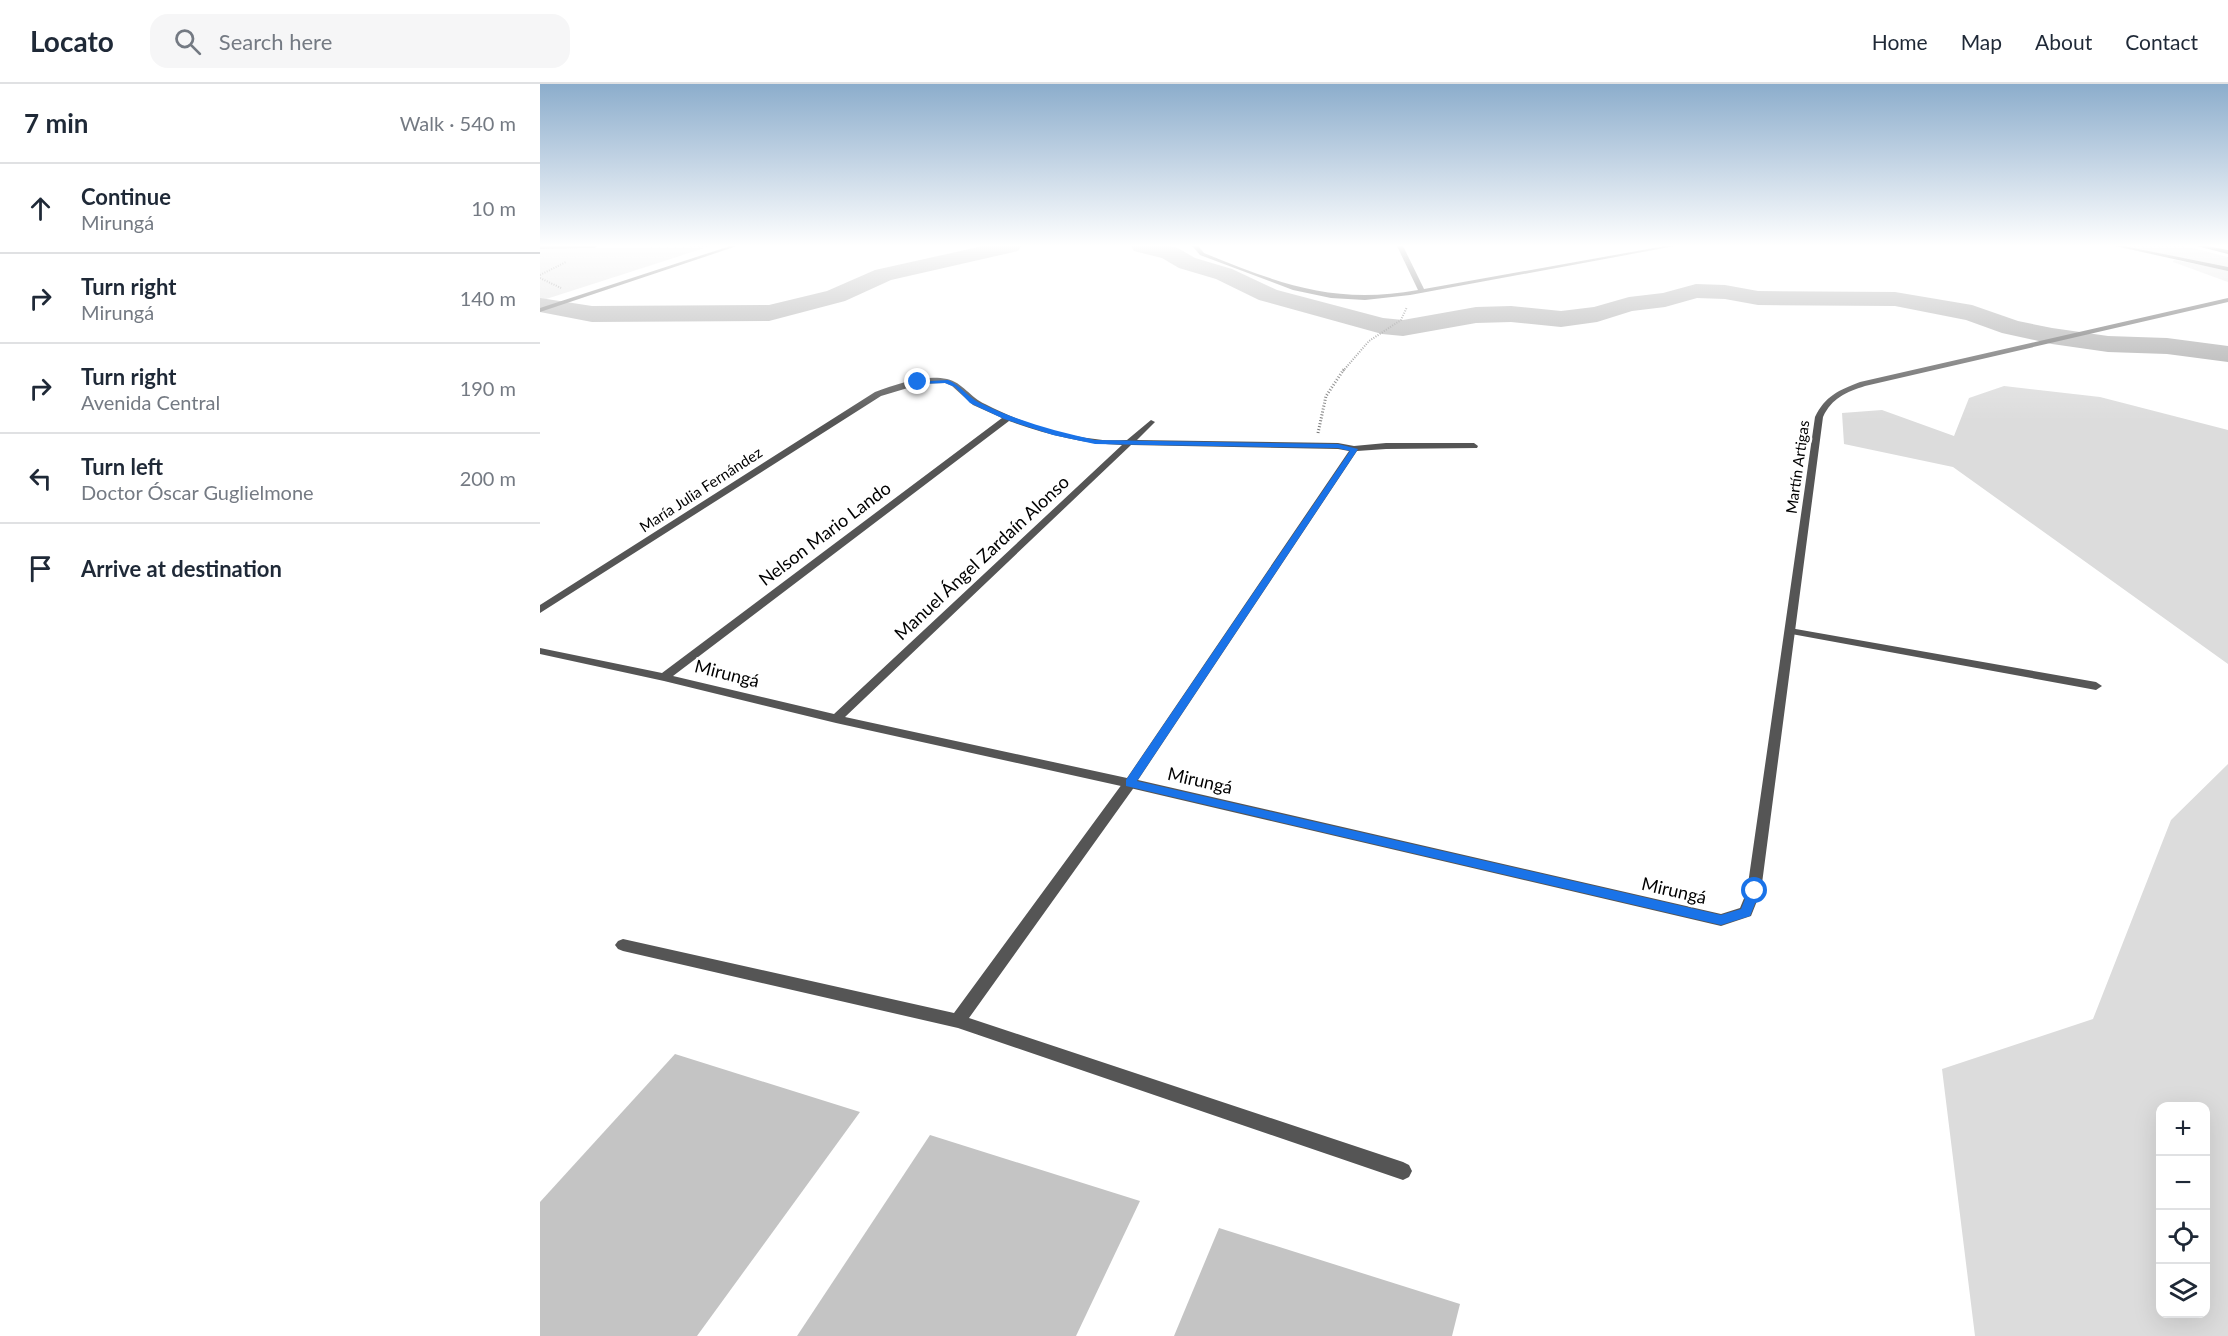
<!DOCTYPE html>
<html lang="en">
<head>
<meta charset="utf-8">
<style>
	:root { --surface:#fff; --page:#f6f6f7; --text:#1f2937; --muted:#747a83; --line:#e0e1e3 }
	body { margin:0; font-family:Lato,sans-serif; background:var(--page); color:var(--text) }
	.controls { position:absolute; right:18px; bottom:18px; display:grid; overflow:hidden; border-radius:12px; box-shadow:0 6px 24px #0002 }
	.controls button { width:54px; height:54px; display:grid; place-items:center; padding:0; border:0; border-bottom:2px solid var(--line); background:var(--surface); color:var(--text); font:30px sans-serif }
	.stop { position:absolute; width:18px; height:18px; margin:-14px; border:4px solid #1a73e8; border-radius:50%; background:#fff }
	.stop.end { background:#1a73e8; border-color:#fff; box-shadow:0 2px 6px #0008 }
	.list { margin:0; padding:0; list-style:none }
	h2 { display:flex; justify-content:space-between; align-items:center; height:78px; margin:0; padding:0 24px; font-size:26px }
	h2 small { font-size:20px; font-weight:400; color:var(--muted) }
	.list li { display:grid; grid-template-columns:39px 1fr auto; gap:18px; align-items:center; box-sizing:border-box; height:90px; padding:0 24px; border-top:2px solid var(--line) }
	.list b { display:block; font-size:22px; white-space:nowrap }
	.list p { margin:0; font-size:20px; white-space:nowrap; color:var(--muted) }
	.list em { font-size:20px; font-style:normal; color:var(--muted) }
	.icon { flex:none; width:33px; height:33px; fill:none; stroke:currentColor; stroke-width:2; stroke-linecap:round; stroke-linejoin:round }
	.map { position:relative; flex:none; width:1688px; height:1252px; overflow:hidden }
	header { display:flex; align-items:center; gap:36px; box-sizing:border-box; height:84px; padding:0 30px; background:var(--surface); border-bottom:2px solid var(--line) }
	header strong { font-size:28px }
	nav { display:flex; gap:33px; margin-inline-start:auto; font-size:21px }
	.search { width:420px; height:54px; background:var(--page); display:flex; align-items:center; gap:15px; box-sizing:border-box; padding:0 21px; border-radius:18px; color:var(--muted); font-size:22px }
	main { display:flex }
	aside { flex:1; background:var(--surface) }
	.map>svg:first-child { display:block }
	.green { fill:#dcdcdc; fill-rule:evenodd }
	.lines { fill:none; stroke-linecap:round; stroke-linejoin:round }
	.river { fill:#a3a3a3; fill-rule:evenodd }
	.building { fill:#c4c4c4 }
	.path-far1 { stroke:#777; stroke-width:2; stroke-dasharray:1 1.5; stroke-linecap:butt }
	.path { stroke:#777; stroke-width:3; stroke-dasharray:1 2; stroke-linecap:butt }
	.service { fill:#555; fill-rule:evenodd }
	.minor { fill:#555; fill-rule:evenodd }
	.tertiary { fill:#555; fill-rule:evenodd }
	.secondary { fill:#222; fill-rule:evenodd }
	.route { fill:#1a73e8 }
	.labels { text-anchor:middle; stroke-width:5; stroke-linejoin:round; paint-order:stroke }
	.far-street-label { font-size:15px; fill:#000; stroke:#fff }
	.street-label { font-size:18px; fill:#000; stroke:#fff }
</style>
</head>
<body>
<header>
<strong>Locato</strong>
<div class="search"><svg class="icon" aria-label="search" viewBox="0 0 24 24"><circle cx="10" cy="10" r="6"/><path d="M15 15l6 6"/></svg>Search here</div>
<nav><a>Home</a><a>Map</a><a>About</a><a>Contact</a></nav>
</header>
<main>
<aside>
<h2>7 min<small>Walk · 540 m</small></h2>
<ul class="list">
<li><svg class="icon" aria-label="ahead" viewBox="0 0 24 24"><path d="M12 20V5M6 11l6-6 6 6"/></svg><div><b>Continue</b><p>Mirungá</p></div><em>10 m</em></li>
<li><svg class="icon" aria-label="right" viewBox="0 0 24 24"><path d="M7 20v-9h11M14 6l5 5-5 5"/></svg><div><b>Turn right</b><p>Mirungá</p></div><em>140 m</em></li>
<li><svg class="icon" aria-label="right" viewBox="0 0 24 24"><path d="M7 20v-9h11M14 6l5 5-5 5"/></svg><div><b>Turn right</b><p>Avenida Central</p></div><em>190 m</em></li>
<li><svg class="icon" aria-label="left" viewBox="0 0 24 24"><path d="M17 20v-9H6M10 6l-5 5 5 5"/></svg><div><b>Turn left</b><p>Doctor Óscar Guglielmone</p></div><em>200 m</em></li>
<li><svg class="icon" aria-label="arrive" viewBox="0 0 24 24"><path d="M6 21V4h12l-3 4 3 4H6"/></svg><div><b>Arrive at destination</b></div></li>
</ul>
</aside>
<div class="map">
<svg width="1688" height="1252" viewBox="0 0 1688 1252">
	<rect width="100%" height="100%" fill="#fff"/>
	<!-- green -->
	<g class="green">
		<polygon points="171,162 0,217 0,165"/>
		<polygon points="1586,162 1645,162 1688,173 1688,184"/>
		<polygon points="1634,176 1688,186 1688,198 1633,178"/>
		<polygon points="1464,302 1560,313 1688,346 1688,580 1413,383 1304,360 1302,329 1342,326 1414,352 1429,314"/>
		<path d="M1688,680V1252H1435L1402,985L1553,935L1631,736ZM1620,1022H1666V1230H1620Z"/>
	</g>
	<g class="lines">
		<!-- river -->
		<g class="river">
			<polygon points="443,162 481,162 478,167 351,196 305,217 229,237 52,238 0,228 0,214 52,222 229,221 287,207 335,186"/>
			<polygon points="591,162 627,162 638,164 655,174 692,185 737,206 843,234 863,236 936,223 971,222 1021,227 1054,223 1089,213 1123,209 1156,200 1185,201 1218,207 1355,208 1432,221 1478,237 1512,244 1568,252 1627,254 1688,262 1688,278 1627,270 1568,268 1512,260 1462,249 1426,236 1355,222 1218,221 1185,215 1157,214 1125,223 1092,227 1057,238 1021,243 971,238 936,239 863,252 842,250 719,216 676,195 639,184 622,174 594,167"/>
		</g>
	</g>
	<!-- building -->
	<g class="building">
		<polygon points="135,970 320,1028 157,1252 0,1252 0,1118"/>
		<polygon points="390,1051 600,1117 536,1252 257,1252"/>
		<polygon points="679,1144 920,1220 912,1252 634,1252"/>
	</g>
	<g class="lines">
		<!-- path-far1 -->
		<g class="path-far1">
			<polyline points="0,191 26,178"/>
			<polyline points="0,194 21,204"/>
			<polyline points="803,287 829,257 861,236 867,223"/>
		</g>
		<!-- path -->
		<polyline class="path" points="778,349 786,312 804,285"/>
		<!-- service -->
		<g class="service">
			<polygon points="1250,544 1556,598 1562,602 1556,606 1246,549 1245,547"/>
			<polygon points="590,694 595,696 596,699 595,702 429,934 863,1078 869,1081 872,1087 869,1093 863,1096 418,944 83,867 78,865 75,861 78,857 83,855 414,929 585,696"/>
		</g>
		<!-- minor -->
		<g class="minor">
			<polygon points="0,162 58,162 55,164 0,165"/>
			<path d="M652,162H658L664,169C740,200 794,221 878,206L857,162H863L884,205L1125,162H1135L870,211L825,216L791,214L753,206L660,171Z"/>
			<polygon points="1575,162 1584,162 1688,183 1688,187"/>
			<path d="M1688,214V218L1325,302C1306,308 1292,314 1283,333L1221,807L1211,832L1181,842L590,704L296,639L124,597L0,570V564L122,589L462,334L433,321L412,302L405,299L381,300L341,312L0,529V521L335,308C357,300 384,290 407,295C422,298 431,314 445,320C478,337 518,351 555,355C565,357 576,356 587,356L611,336L615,338L597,356L798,359L814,362L846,359H934L938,362L937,364L846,365L817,367L598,696L1181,830L1200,824L1207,807L1275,333C1285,312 1299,306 1320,298ZM469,337C505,350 543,360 582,361L294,630L133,592ZM591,361L798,365L809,367L587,694L305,633Z"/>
		</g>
		<!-- tertiary -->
		<polygon class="tertiary" points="190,162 197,162 0,228 0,224"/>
		<!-- secondary -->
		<polygon class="secondary" points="1657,162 1666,162 1688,166 1688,170"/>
	</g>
	<!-- sky -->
	<linearGradient id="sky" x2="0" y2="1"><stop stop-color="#8cadcc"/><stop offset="0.48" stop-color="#fff"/><stop offset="1" stop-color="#fff" stop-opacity="0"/></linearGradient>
	<rect width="1688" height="337" fill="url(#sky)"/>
	<!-- route -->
	<path class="route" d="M408,296C420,301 427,312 438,318C475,336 514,347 555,356L798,360L818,365L597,697L1181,831L1201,825L1210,803L1215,802L1220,807L1210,832L1181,841L586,702V696L810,367L798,364L555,360L513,351L464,335L430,319L415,303L405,299L378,300L375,298Z"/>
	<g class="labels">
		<!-- far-street labels -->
		<g class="far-street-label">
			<text transform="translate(1258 383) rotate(-82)" y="5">Martín Artigas</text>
			<text transform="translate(161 406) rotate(-33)" y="5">María Julia Fernández</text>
		</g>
		<!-- street labels -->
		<g class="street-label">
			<text transform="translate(285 450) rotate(-37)" y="6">Nelson Mario Lando</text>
			<text transform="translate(442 474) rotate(-43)" y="6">Manuel Ángel Zardaín Alonso</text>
			<text transform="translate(187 590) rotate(14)" y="6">Mirungá</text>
			<text transform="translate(660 697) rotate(13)" y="6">Mirungá</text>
			<text transform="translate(1134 807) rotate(13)" y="6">Mirungá</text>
		</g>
	</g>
</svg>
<div class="controls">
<button>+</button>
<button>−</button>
<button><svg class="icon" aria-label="locate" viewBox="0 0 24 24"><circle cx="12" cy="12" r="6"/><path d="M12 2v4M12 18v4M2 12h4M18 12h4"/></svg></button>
<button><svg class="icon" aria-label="layers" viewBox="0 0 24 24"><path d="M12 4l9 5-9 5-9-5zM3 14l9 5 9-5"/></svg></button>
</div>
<div class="stop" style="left:1215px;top:807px"></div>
<div class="stop end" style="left:378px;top:298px"></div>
</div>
</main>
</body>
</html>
